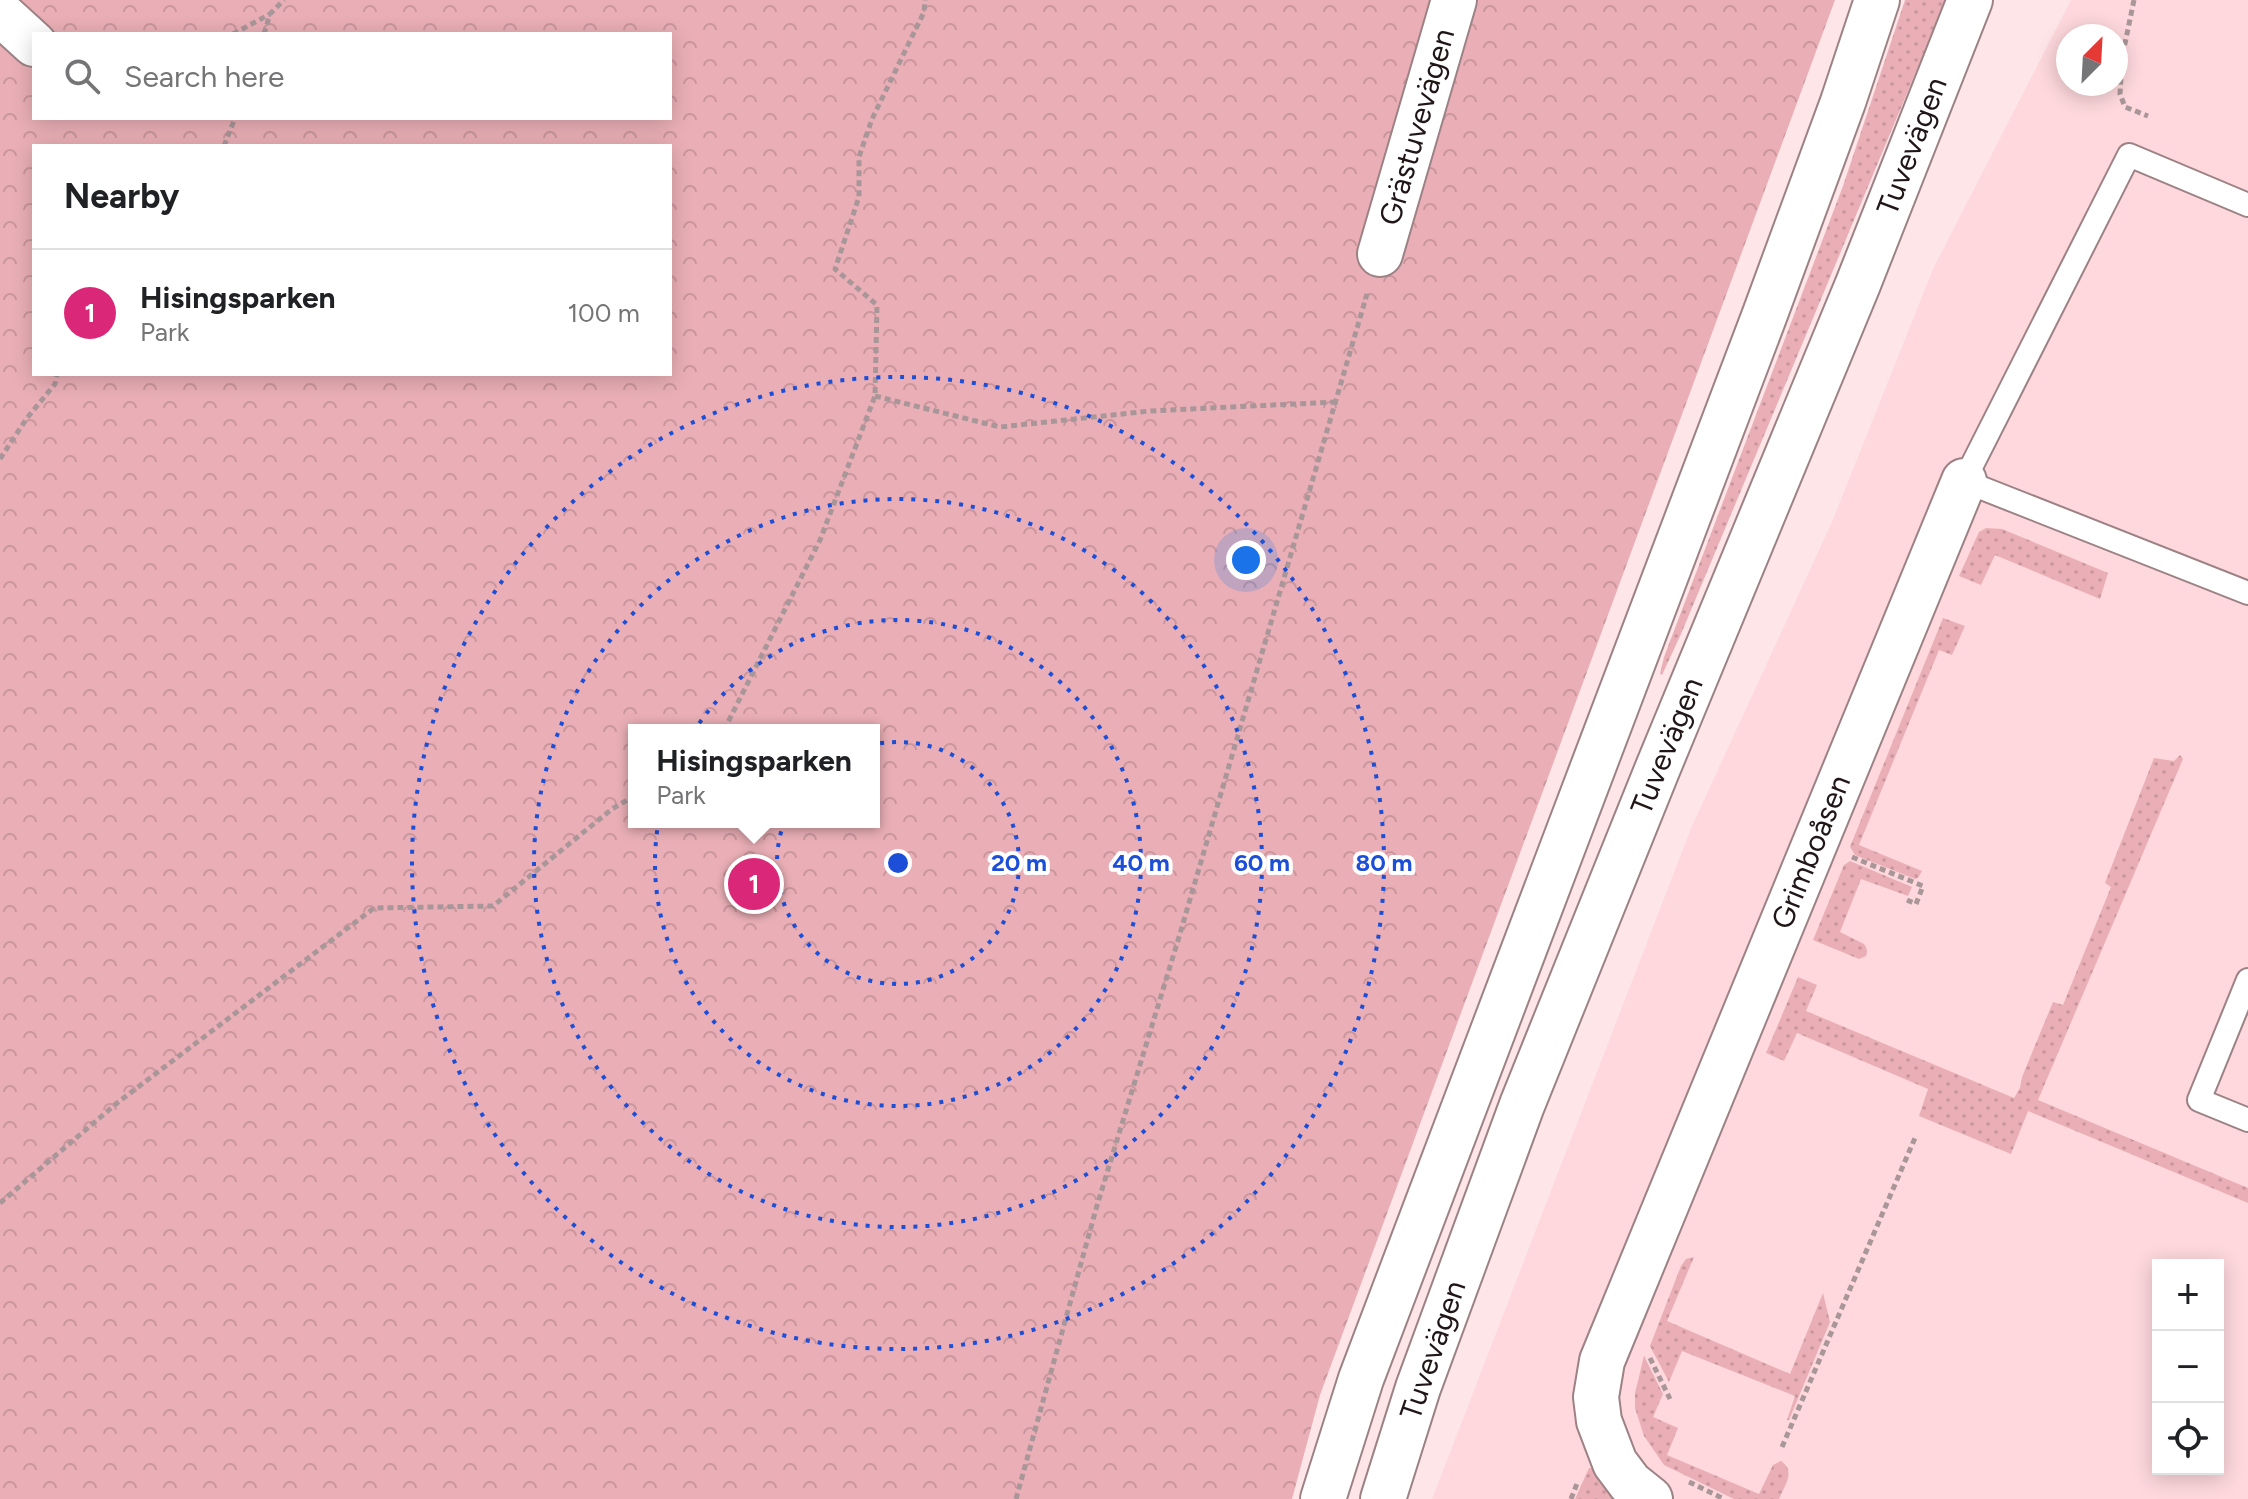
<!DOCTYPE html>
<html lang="en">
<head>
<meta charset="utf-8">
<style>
	:root { --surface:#fff; --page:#f6f6f6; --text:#202124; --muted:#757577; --line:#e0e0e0; --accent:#db2777 }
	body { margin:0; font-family:Figtree,sans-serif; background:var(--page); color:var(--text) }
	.controls { position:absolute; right:24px; bottom:24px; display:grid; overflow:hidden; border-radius:0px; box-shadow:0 4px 20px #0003 }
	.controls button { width:72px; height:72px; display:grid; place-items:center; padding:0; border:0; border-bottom:2px solid var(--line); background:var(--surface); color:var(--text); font:40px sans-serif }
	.compass { position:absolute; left:2056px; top:24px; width:72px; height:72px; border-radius:50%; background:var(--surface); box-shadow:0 4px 20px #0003; rotate:24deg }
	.you { position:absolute; left:1246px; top:560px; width:28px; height:28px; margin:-20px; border:6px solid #fff; border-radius:50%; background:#1a73e8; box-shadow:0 0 0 12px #1a73e833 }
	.badge { display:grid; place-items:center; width:52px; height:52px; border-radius:50%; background:var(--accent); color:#fff; font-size:26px; font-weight:700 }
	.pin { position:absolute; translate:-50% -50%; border:4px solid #fff; box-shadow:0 2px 8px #0006 }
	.popup { position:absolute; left:628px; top:724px; width:252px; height:104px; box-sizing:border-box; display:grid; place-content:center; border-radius:0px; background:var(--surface); filter:drop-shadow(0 2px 6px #0005); font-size:26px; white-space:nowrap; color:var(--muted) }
	.popup b { font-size:30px; color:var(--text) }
	.popup::after { content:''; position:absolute; left:50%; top:100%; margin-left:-16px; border:16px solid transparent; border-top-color:var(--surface) }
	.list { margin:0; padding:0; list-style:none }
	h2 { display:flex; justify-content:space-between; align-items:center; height:104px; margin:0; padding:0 32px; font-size:34px }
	h2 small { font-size:26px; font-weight:400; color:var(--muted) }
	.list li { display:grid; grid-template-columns:52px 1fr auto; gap:24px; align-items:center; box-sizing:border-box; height:128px; padding:0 32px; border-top:2px solid var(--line) }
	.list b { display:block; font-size:30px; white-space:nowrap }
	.list p { margin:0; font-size:26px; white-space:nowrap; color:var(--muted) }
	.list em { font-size:26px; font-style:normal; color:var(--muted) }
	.icon { flex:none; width:44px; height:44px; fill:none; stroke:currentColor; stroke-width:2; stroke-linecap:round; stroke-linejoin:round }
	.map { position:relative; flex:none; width:2248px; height:1499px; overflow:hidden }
	.search { position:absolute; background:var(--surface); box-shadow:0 4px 20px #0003; left:32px; top:32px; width:640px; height:88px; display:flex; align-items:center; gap:20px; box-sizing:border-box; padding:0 28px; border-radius:0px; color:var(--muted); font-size:30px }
	.panel { position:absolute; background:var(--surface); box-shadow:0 4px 20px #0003; left:32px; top:144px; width:640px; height:232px; border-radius:0px }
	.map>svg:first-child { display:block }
	.built { fill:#fed8dc; fill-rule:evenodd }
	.grass { fill:url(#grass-dots) }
	.park { fill:url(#park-crowns); fill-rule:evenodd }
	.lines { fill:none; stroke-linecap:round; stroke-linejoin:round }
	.service-casing { stroke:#9c8285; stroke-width:26 }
	.minor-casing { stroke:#9c8285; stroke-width:48 }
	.secondary-casing { stroke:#9c8285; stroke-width:48 }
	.path { stroke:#a99699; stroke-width:5; stroke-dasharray:6 4; stroke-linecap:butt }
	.service { stroke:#fff; stroke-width:22 }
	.minor { stroke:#fff; stroke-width:44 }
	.secondary { stroke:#fff; stroke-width:44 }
	.ring { fill:none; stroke:#1d4ed8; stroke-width:4; stroke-dasharray:4 8 }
	.labels { text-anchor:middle; stroke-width:8; stroke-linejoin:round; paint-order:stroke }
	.street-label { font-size:30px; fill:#201618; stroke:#fff }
	.centre { fill:#1d4ed8; stroke:#fff; stroke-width:4 }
	.ring-label { font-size:24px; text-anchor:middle; font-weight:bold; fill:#1d4ed8; stroke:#fff; stroke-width:8; stroke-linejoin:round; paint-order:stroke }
</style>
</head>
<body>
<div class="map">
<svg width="2248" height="1499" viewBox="0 0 2248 1499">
	<defs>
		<pattern id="grass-dots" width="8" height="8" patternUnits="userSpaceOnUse" patternTransform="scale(2)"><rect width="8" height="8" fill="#eaafb6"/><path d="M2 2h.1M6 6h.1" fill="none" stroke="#c8969c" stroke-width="1.8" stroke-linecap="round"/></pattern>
		<pattern id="park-crowns" width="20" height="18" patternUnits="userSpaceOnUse" patternTransform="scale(2)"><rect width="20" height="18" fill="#eaafb6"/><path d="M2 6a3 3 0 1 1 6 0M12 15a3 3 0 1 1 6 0" fill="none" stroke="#c8969c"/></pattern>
	</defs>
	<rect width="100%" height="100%" fill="#fde5e8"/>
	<!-- built -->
	<path class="built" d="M2071,0H2248V1499H1432L1692,826L1832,522L1933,269ZM2068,36H2116V84H2068ZM2158,1265H2218V1469H2158Z"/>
	<!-- grass -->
	<g class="grass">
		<polygon points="1905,0 1946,0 1681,634 1662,675 1660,674 1664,657 1843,186"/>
		<polygon points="1986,528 2002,529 2108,573 2100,599 1995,555 1981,585 1959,576 1979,532"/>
		<polygon points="1943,618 1965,626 1952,655 1939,650 1859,845 1922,871 1918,878 1915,879 1855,855 1850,847"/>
		<polygon points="2180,755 2183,759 2038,1100 2248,1188 2248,1203 2028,1111 2011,1154 1919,1116 1928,1089 1797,1033 1784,1061 1766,1053 1798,977 1817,985 1806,1011 2014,1098 2020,1088 2022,1077 2053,1002 2063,1005 2111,887 2105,883 2154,758 2174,761"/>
		<path d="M1850,861L1912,887L1908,896L1861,879L1840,932L1864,944C1867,948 1868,951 1866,956L1859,959L1813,940L1844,865Z"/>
		<polygon points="1694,1257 1667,1321 1790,1374 1823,1293 1830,1322 1789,1420 1787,1420 1795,1396 1682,1351 1669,1382 1650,1346 1681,1266 1686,1259"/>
		<path d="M1644,1356L1663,1394L1653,1417L1678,1428L1667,1455L1759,1494L1773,1465L1781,1461C1796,1471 1785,1485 1779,1499H1734L1664,1465L1644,1436L1635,1408V1393Z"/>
		<polygon points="1589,1468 1593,1468 1617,1499 1575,1499"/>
	</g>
	<!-- park -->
	<path class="park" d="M0,0H1835L1320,1395L1292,1499H0ZM34,34H670V118H34ZM34,146H670V374H34ZM634,730H874V822H634Z"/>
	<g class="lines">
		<defs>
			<g id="service">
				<polyline points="2248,205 2129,155 1964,481 2248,593"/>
				<polyline points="2248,980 2199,1100 2248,1120"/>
			</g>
			<g id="minor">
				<polyline points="0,13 34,44"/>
				<polyline points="1380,254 1454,0"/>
				<polyline points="1650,1499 1630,1483 1615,1463 1599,1421 1596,1397 1602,1361 1964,481"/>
			</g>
			<g id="secondary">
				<polyline points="1323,1499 1361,1379 1765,314 1843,102 1877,0"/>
				<polyline points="1383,1499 1418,1388 1522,1105 1657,770 1858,284 1970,0"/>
			</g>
		</defs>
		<!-- service casing -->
		<use href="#service" class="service-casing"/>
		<!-- minor casing -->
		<use href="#minor" class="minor-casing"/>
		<!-- secondary casing -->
		<use href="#secondary" class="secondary-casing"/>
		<!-- path -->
		<g class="path">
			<polyline points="2134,0 2122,58 2120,94 2125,107 2148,116"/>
			<polyline points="233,34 270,14"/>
			<polyline points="264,34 270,14 284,0"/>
			<polyline points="224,146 235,118"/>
			<polyline points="875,396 1000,427 1150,411 1335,402"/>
			<polyline points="0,459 27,418 55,384 57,374"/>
			<polyline points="724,730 820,540 875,396 877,305 835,269 859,197 859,157 872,119 924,12 925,0"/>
			<polyline points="1852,857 1923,886 1916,904 1907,900"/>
			<polyline points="0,1203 117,1103 374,908 493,906 612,809 634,796"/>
			<polyline points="1650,1358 1670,1399"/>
			<polyline points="1782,1447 1915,1138"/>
			<polyline points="1689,1482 1724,1499"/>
			<polyline points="1016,1499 1096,1209 1179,937 1367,294"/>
			<polyline points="1571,1499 1578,1481"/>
		</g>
		<!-- service -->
		<use href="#service" class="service"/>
		<!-- minor -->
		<use href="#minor" class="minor"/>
		<!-- secondary -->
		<use href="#secondary" class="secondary"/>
	</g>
	<!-- distance rings -->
	<g class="ring">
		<circle cx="898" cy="863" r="121"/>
		<circle cx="898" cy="863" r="243"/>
		<circle cx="898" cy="863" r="364"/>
		<circle cx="898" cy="863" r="486"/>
	</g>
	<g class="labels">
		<!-- street labels -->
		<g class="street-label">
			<text transform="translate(1417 127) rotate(-74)" y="10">Grästuvevägen</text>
			<text transform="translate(1912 146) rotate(-69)" y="10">Tuvevägen</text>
			<text transform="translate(1667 746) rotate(-68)" y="10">Tuvevägen</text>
			<text transform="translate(1811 852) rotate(-68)" y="10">Grimboåsen</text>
			<text transform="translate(1433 1350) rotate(-71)" y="10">Tuvevägen</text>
		</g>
	</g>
	<circle cx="898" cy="863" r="12" class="centre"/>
	<g class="ring-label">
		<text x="1019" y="871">20 m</text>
		<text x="1141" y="871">40 m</text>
		<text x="1262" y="871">60 m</text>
		<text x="1384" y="871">80 m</text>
	</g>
</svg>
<div class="controls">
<button>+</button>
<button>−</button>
<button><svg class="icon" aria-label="locate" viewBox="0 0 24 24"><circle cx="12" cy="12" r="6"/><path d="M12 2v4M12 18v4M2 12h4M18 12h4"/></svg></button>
</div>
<svg class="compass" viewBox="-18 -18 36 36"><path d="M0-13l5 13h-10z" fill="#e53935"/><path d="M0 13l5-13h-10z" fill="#757577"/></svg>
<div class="you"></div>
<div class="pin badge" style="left:754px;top:884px">1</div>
<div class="popup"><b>Hisingsparken</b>Park</div>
<div class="search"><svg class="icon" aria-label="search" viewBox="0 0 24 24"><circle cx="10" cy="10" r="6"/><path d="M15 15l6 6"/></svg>Search here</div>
<section class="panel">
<h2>Nearby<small></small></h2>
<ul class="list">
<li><span class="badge">1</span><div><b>Hisingsparken</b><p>Park</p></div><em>100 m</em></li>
</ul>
</section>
</div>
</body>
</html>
